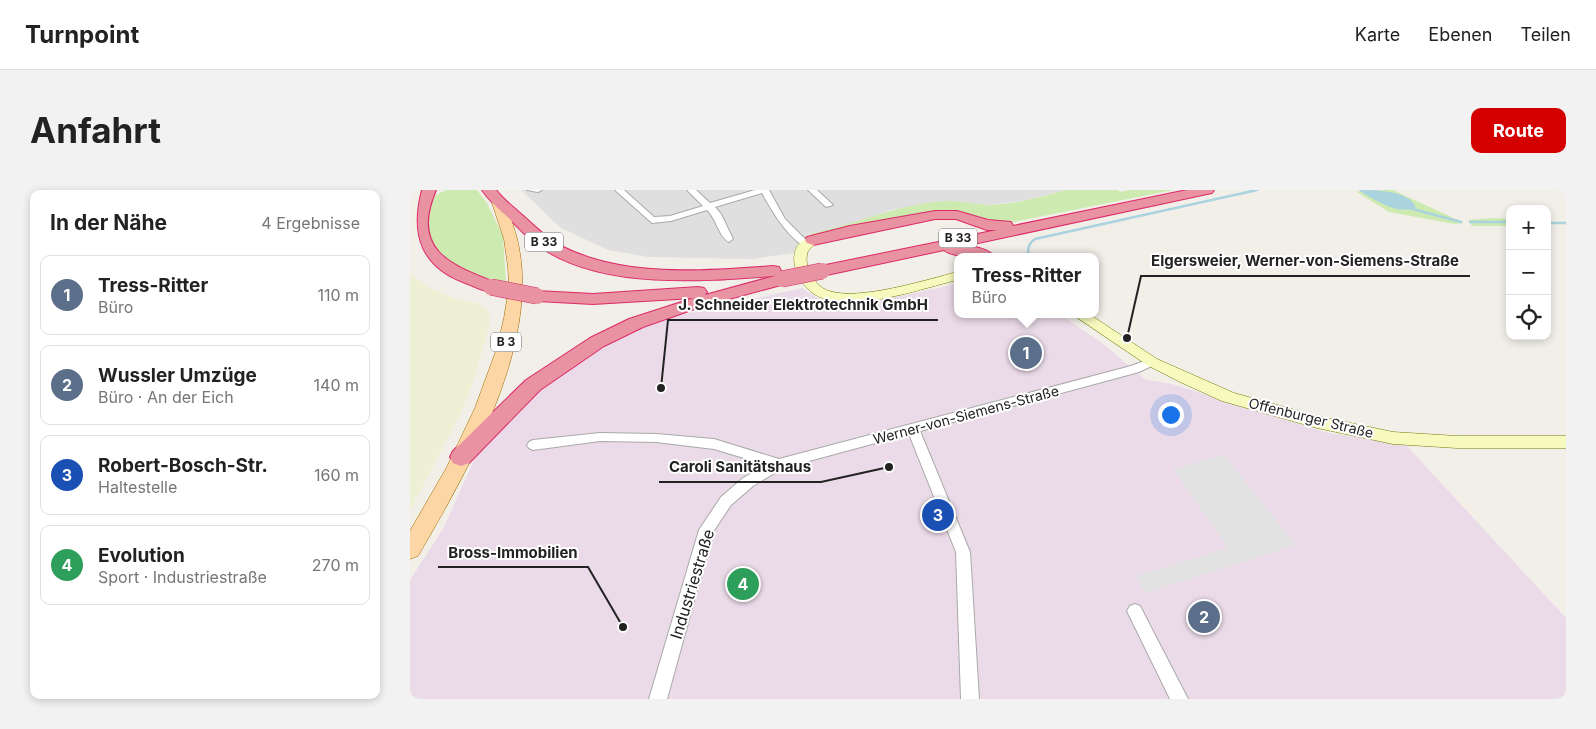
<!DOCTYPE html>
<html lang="de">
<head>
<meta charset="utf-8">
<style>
	:root { --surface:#fff; --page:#f2f2f2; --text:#222; --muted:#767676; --line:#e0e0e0; --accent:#d40000 }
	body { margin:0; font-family:Inter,sans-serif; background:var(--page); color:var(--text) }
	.controls { position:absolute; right:15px; top:15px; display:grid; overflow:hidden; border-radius:10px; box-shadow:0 2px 8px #0003 }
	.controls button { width:45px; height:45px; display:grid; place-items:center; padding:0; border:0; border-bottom:1px solid var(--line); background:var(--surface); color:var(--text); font:25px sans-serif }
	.you { position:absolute; left:760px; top:224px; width:18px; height:18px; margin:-12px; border:4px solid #fff; border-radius:50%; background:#1a73e8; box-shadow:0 0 0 8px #1a73e833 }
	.badge { display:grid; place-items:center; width:32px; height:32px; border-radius:50%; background:var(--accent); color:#fff; font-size:16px; font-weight:700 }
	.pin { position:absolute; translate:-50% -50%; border:2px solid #fff; box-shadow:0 1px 5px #0006 }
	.popup { position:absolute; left:544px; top:63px; width:145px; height:65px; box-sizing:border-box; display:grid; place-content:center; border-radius:10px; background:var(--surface); filter:drop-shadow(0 1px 4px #0005); font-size:16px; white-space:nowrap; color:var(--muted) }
	.popup b { font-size:19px; color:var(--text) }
	.popup::after { content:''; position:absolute; left:50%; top:100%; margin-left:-10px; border:10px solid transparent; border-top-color:var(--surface) }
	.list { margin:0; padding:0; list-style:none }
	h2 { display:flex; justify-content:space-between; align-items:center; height:65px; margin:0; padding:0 20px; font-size:21px }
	h2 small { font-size:16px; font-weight:400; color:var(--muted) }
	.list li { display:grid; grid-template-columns:32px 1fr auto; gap:15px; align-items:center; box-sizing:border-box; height:80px; margin:0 10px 10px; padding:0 10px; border:1px solid var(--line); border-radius:10px }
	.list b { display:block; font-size:19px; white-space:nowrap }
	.list p { margin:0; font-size:16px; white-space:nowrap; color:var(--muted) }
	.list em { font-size:16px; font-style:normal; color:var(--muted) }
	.icon { flex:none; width:28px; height:28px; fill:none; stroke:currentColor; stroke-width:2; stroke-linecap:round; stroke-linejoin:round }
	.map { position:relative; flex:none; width:1156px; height:509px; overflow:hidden; border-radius:10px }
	header { display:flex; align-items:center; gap:30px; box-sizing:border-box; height:70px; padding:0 25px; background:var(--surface); border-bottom:1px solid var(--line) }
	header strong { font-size:24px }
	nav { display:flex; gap:28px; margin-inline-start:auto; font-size:18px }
	.intro { display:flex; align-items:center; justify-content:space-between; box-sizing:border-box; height:120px; padding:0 30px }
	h1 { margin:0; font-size:35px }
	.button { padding:12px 22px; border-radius:10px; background:var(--accent); color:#fff; font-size:18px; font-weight:700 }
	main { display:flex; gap:30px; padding:0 30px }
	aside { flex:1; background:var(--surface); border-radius:10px; box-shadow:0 2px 8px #0003 }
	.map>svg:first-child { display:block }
	.residential { fill:#e0dfdf }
	.industrial { fill:#ebdbe8 }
	.farmland { fill:#eef0d5 }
	.grass { fill:#cdebb0 }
	.parking { fill:#e2e2e2 }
	.water { fill:#aad3df }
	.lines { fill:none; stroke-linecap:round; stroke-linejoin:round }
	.stream { stroke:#aad3df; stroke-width:2.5 }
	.street-casing { stroke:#a9a9a9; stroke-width:2 }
	.secondary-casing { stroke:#707d05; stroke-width:1 }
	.primary-casing { stroke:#a06b00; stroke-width:1 }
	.highway-casing { stroke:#dc2a67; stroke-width:2 }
	.street { fill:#fff; fill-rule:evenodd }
	.secondary { fill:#f7fabf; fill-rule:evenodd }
	.primary { fill:#fcd6a4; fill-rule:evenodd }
	.highway { fill:#e892a2; fill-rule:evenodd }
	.highway-bridge-casing { stroke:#dc2a67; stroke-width:17; stroke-linecap:butt }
	.highway-bridge { stroke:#e892a2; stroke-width:16 }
	.labels { text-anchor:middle; stroke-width:4; stroke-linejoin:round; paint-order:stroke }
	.shield { fill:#fff; stroke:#646464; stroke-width:1 }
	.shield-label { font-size:12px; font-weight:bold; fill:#222 }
	.street-label { font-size:14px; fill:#222; stroke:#fff }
	.near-street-label { font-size:16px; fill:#222; stroke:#fff }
	.leader { fill:none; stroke:#222; stroke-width:2 }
	.callout-dot { fill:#222; stroke:#fff; stroke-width:2 }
	.callout-label { font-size:15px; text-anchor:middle; font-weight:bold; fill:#222; stroke:#fff; stroke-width:4; stroke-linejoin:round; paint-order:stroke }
</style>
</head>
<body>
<header>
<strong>Turnpoint</strong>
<nav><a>Karte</a><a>Ebenen</a><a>Teilen</a></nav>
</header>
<div class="intro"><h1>Anfahrt</h1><a class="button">Route</a></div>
<main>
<aside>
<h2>In der Nähe<small>4 Ergebnisse</small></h2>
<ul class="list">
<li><span class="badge" style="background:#5c6f8a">1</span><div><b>Tress-Ritter</b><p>Büro</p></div><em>110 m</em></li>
<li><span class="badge" style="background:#5c6f8a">2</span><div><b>Wussler Umzüge</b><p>Büro · An der Eich</p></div><em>140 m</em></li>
<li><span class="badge" style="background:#1a4fb4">3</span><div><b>Robert-Bosch-Str.</b><p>Haltestelle</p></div><em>160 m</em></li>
<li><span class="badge" style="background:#2e9e5b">4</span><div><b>Evolution</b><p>Sport · Industriestraße</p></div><em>270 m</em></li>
</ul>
</aside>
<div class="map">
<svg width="1156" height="509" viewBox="0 0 1156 509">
	<rect width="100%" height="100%" fill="#f2efe9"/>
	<!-- residential -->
	<polygon class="residential" points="111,0 655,0 617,10 579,15 535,11 481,20 430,38 399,44 388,55 384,63 342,69 238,67 198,60 151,38"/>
	<!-- industrial -->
	<polygon class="industrial" points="547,94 547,124 649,124 695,155 734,189 762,194 918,243 995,254 1156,428 1156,509 0,509 0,390 34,337 64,270 102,223 170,168 244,131 392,98 404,106 430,119"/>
	<!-- farmland -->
	<polygon class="farmland" points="0,84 19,97 43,108 67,113 76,118 79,124 80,132 65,187 51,223 0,321"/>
	<!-- grass -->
	<g class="grass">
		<path d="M37,0H67L77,13L93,46L96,94C65,86 4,66 16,25C20,9 21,6 37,0Z"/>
		<path d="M655,0H708L710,2L719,0H763L599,33L586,34L553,24L409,43L402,46L399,44C445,35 487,14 534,11C549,10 565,15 580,15C606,14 631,7 655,0Z"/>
		<polygon points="952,0 983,0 1054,33 1044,34 979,22 945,1 955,3"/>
		<polygon points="1083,28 1100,29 1100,36 1062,36 1058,30"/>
	</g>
	<!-- parking -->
	<polygon class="parking" points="814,265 886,355 735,403 726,386 818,358 763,279"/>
	<!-- water -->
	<path class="water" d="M948,0C965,0 998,0 1006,17C987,26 964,9 948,0Z"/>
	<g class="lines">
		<!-- stream -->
		<g class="stream">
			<polyline points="999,18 1051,32"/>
			<polyline points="1060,32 1100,32"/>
			<polyline points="1137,33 1156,33"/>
			<path d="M620,67C616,60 619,53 625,49L847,0"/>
		</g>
		<defs>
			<g id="street">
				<polygon points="117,0 132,0 128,2"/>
				<path d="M205,0H214L244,27L260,26L293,16L277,0H286L300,13L345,0H359L375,29L400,54L399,56H393C374,42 363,23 352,3L305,17L311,24L323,49L319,52C309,47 306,28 297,20L261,31L242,33Z"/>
				<polygon points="398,0 407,0 423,15 416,17"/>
				<polygon points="742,168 747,172 746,174 729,182 510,241 560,362 569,509 551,509 546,362 499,244 373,278 343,296 321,315 303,342 257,509 239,509 289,340 311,307 333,288 357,275 304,259 246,252 190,251 123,260 119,258 117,255 119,252 123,250 190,243 246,244 304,249 369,269 721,176"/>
				<polygon points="725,414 730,416 778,509 760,509 717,421 720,416"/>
			</g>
			<g id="secondary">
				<path d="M403,46L409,50L398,61C395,70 397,78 402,86C406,93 412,99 419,101C449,111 516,90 547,82V90C511,99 462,116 426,111C418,110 410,108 404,104C384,90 372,54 403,46Z"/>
				<polygon points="662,124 679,124 747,169 824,203 907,226 983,242 1047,246 1156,246 1156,258 1047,258 983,254 907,238 812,211 770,192 737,175"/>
			</g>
			<path id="primary" d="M88,9C97,12 101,29 104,38C138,143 59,278 8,366L0,369V341L37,277L65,218L87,158L94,128L99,97L98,77L94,49L82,13Z"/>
			<g id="highway">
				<path d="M12,0H26C0,60 40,75 87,93L90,97L87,101C77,103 67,98 58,94C12,78 0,46 12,0Z"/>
				<path d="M72,0H86C93,9 102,16 111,24C124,35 137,49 153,57C216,88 295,81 363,76L369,77L371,81L369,85L363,86C294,91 200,99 138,62C124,54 112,42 101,30C90,20 80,12 72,0Z"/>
				<path d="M777,0H804L802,3L797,4L554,56C565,57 578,58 585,67C572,67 543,68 534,60L412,86L406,85L404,81L406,77L587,40H577L546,29H525L403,55L397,53L395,50L397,47L440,36L525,21H547L578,30L601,32L603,36Z"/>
				<polygon points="372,84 378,85 381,89 378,93 290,117 233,137 194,156 130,200 59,273 51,276 43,273 40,267 43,261 116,190 180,148 219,129 284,108 183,114 127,111 121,110 118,106 121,102 127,101 183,104 288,97 294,98 297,102 295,105"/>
			</g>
		</defs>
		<!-- street casing -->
		<use href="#street" class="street-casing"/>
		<!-- secondary casing -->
		<use href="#secondary" class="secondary-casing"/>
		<!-- primary casing -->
		<use href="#primary" class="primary-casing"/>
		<!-- highway casing -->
		<use href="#highway" class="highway-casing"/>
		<!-- street -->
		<use href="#street" class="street"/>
		<!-- secondary -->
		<use href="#secondary" class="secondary"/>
		<!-- primary -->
		<use href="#primary" class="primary"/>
		<!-- highway -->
		<use href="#highway" class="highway"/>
		<defs>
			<g id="highway-bridge">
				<polyline points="372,89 412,81"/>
				<polyline points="81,97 127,106"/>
			</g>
		</defs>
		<!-- highway-bridge casing -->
		<use href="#highway-bridge" class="highway-bridge-casing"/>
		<!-- highway-bridge -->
		<use href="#highway-bridge" class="highway-bridge"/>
	</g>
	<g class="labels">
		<!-- shield labels -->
		<g class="shield">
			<rect x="529" y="38.5" width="38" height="19" rx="4"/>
			<rect x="115" y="42.5" width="38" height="19" rx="4"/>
			<rect x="81" y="142.5" width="30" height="19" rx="4"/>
		</g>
		<g class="shield-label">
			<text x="548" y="52">B 33</text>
			<text x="134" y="56">B 33</text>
			<text x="96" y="156">B 3</text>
		</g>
		<!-- street labels -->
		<g class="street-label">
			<text transform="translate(556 225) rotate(-15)" y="5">Werner-von-Siemens-Straße</text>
			<text transform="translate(901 228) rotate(14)" y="5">Offenburger Straße</text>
		</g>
		<!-- near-street labels -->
		<g class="near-street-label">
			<text transform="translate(282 394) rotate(-73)" y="6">Industriestraße</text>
		</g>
	</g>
	<!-- callouts -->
	<path class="leader" d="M717 148L731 86H1060M251 198L258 130H528M479 277L411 292H249M213 437L178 377H28"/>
	<g class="callout-dot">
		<circle cx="717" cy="148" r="5"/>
		<circle cx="251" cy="198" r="5"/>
		<circle cx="479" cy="277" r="5"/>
		<circle cx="213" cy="437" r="5"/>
	</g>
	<g class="callout-label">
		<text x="895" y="76">Elgersweier, Werner-von-Siemens-Straße</text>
		<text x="393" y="120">J. Schneider Elektrotechnik GmbH</text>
		<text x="330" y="282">Caroli Sanitätshaus</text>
		<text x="103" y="368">Bross-Immobilien</text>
	</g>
</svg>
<div class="controls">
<button>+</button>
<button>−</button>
<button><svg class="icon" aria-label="locate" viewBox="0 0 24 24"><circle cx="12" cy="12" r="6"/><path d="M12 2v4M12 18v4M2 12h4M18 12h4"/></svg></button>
</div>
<div class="you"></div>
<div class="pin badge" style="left:616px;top:163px;background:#5c6f8a">1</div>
<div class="popup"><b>Tress-Ritter</b>Büro</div>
<div class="pin badge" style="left:794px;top:427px;background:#5c6f8a">2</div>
<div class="pin badge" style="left:528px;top:325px;background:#1a4fb4">3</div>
<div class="pin badge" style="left:333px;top:394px;background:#2e9e5b">4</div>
</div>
</main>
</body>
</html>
